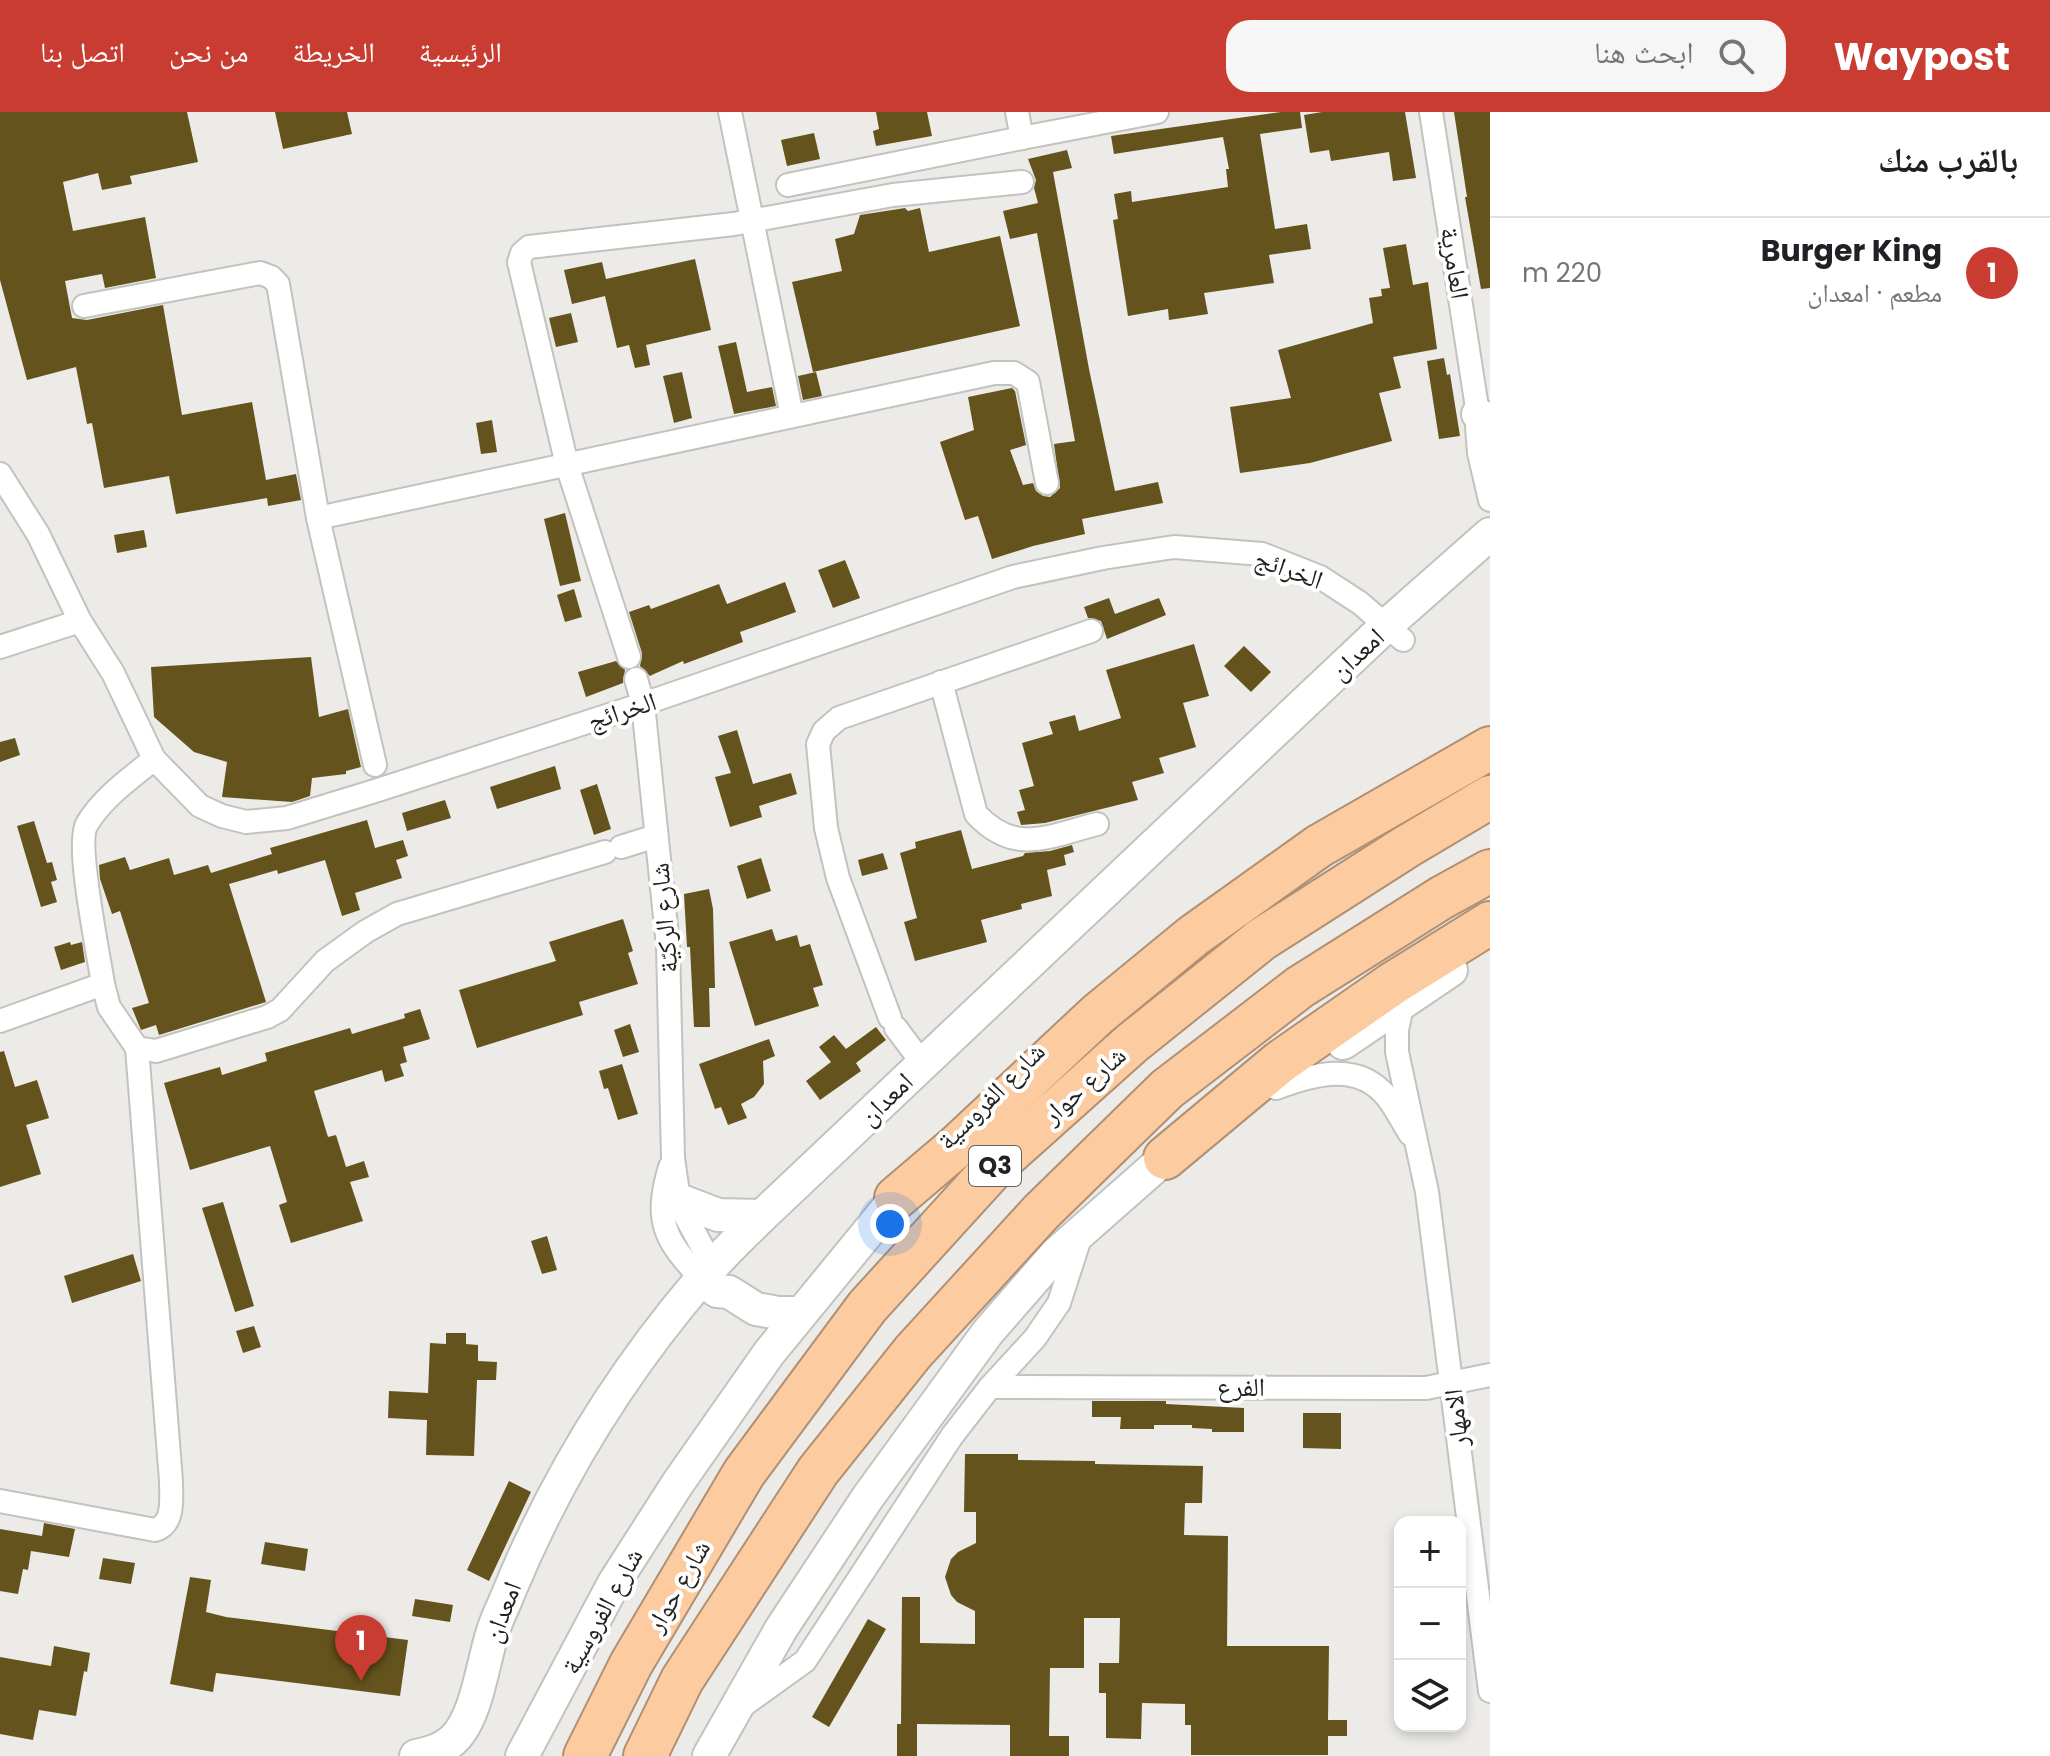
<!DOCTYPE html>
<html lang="ar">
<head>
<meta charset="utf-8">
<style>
	:root { --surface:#fff; --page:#f6f6f6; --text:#202124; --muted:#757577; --line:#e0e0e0; --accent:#c93c32 }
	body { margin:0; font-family:Poppins,"Noto Naskh Arabic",sans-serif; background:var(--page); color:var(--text); direction:rtl }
	.controls { position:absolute; right:24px; bottom:24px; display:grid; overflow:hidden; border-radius:16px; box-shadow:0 4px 12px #0003 }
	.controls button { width:72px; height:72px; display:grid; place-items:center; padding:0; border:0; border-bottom:2px solid var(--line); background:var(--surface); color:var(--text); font:40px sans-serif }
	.you { position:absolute; left:890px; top:1112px; width:28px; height:28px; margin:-20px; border:6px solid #fff; border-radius:50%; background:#1a73e8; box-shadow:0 0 0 12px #1a73e833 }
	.badge { display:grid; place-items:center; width:52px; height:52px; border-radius:50%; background:var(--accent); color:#fff; font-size:26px; font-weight:700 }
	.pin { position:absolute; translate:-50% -66px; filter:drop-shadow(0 2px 4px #0008) }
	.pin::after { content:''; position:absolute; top:42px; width:28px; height:24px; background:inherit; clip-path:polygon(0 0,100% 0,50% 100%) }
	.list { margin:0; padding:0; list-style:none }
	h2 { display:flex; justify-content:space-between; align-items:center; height:104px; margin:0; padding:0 32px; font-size:34px }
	h2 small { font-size:26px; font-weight:400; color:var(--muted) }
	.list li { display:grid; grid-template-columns:52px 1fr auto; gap:24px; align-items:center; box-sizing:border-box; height:112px; padding:0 32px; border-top:2px solid var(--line) }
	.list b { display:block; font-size:30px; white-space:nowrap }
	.list p { margin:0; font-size:26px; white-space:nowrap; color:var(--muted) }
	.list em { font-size:26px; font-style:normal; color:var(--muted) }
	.icon { flex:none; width:44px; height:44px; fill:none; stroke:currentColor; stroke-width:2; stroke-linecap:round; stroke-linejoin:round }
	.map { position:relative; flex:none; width:1490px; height:1644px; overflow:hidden; direction:ltr }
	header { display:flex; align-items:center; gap:48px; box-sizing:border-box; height:112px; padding:0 40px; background:var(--accent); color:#fff }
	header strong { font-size:38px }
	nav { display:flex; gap:44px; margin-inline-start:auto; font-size:28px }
	.search { width:560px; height:72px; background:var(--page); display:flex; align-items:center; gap:20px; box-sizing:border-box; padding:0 28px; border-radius:24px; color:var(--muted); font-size:30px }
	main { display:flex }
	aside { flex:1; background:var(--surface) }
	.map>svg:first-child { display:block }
	.building { fill:#64531c }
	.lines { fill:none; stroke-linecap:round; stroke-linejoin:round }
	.street-casing { stroke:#c2c2bf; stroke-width:26 }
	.secondary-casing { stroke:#c2c2bf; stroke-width:36 }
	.highway-casing { stroke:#b09074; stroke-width:46 }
	.street { stroke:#fff; stroke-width:22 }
	.secondary { stroke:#fff; stroke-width:32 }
	.highway { stroke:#fccba0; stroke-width:42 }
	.labels { text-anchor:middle; stroke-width:8; stroke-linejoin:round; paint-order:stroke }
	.shield { fill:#fff; stroke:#646464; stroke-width:2 }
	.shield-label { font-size:24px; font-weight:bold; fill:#222221 }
	.street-label { font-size:26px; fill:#222221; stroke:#fff }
</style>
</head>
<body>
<header>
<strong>Waypost</strong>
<div class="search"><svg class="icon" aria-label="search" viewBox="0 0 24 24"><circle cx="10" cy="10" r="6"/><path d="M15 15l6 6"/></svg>ابحث هنا</div>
<nav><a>الرئيسية</a><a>الخريطة</a><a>من نحن</a><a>اتصل بنا</a></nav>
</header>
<main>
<aside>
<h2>بالقرب منك<small></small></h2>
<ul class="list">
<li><span class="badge">1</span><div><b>Burger King</b><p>مطعم · امعدان</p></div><em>220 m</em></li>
</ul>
</aside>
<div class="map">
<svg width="1490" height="1644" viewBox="0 0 1490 1644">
	<rect width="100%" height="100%" fill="#ecebe8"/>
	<!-- building -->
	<g class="building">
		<polygon points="0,0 187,0 198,50 130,64 132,72 102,78 98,61 63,70 73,119 145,105 156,166 105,176 102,162 65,169 72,206 87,208 163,193 182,303 252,290 266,368 296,362 301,388 268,394 267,386 176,402 169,364 104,376 92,311 87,312 76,255 27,268 0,168"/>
		<polygon points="275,0 347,0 352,22 283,37"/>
		<polygon points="876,0 927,0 932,24 876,34 873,19 879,17"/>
		<polygon points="1281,0 1300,0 1302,16 1260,22 1275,117 1307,112 1311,137 1269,143 1274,171 1204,181 1208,202 1169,208 1168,197 1128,204 1113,108 1118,107 1114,82 1131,79 1132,90 1228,75 1226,57 1229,57 1223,25 1114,42 1111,24"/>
		<polygon points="1322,0 1405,0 1416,66 1393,69 1389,40 1331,49 1329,38 1310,41 1304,3"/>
		<polygon points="1454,0 1490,0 1490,176 1481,177 1465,85 1467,85"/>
		<polygon points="814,21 820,47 787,54 781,28"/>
		<polygon points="1067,38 1072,56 1053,60 1089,257 1115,379 1158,370 1163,391 1082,407 1085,422 1033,434 992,447 978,404 965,408 940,330 974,318 968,285 1012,276 1015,279 1026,333 1010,338 1023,373 1033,371 1036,379 1043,384 1050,385 1060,376 1054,332 1075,329 1037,121 1010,127 1003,99 1038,91 1034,76 1036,68 1028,47"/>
		<polygon points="905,96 908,99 920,96 929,140 1000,124 1020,214 813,260 792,170 842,159 835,127 854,122 860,103"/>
		<polygon points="1406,132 1413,173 1428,170 1437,237 1393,245 1401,276 1379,281 1392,329 1310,351 1240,361 1230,295 1291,286 1278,238 1373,211 1369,186 1382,184 1381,177 1390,176 1383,136"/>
		<polygon points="695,147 711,218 646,233 650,253 635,256 629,233 617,236 605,184 572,192 564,158 602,150 606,167"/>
		<polygon points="571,201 578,230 556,235 549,206"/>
		<polygon points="736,230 747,280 772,275 776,294 734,302 718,234"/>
		<polygon points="1444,246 1447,263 1450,262 1460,324 1439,327 1427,249"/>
		<polygon points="682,260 692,306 674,311 663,264"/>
		<polygon points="816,260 822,284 803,288 798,264"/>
		<polygon points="492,308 497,340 481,342 476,311"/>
		<polygon points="565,401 581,469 560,474 544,407"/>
		<polygon points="144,418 147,435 117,441 114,423"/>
		<polygon points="845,448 860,486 833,496 818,458"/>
		<polygon points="785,470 796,500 740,520 743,530 684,552 683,549 654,562 650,564 640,554 642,541 629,500 649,493 651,497 719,472 727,492"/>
		<polygon points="574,477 582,505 565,510 557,483"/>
		<polygon points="1109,486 1115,502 1159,486 1166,503 1107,527 1101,509 1088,506 1084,495"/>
		<polygon points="1194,532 1209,584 1183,591 1196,635 1159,646 1164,661 1132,670 1138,688 1045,711 1021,713 1017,700 1025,698 1019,678 1034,674 1022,631 1053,622 1049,610 1075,603 1079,619 1121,606 1106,558"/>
		<polygon points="1244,534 1271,560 1251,580 1224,554"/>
		<polygon points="311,545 319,605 348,597 361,655 346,659 346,662 312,666 310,684 292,690 222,685 227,650 194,640 154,605 151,555"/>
		<polygon points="616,549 625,558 623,571 586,585 578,560"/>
		<polygon points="737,618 753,672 791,661 797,682 759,694 762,705 730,715 715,665 731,661 718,624"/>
		<polygon points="15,626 20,643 0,650 0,630"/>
		<polygon points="555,654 561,677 497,697 490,675"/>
		<polygon points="597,672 611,717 594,723 580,678"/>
		<polygon points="445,688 451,706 407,719 402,701"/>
		<polygon points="367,708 375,736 403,728 408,744 396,748 402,766 355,781 360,798 342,804 325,748 278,762 277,758 229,772 266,890 159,923 156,913 141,918 132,896 149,891 120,799 112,802 100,767 99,753 125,745 130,758 169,746 174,763 208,753 211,761 272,742 270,736"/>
		<polygon points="34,709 47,751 52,750 57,768 51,770 57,790 41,795 17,714"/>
		<polygon points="961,718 972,757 1023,744 1025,741 1050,739 1072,733 1074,740 1064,743 1066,753 1047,758 1052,784 1021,792 1022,797 981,808 987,830 915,849 904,810 917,806 900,741 916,736 915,730"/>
		<polygon points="883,741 888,757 862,764 858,748"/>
		<polygon points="761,746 771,779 747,787 737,754"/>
		<polygon points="709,777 713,797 715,876 709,876 710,915 694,915 690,835 687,835 684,782"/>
		<polygon points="623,807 633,839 628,841 638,872 579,890 583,903 477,936 459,878 556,849 549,830"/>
		<polygon points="772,817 776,829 797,823 800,835 810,832 823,873 813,876 819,894 755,914 729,830"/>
		<polygon points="70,830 71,833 82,830 85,850 61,858 54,835"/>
		<polygon points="420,897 430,927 403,935 407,950 400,952 404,964 385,970 382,958 314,979 328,1025 336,1023 346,1055 364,1049 369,1065 350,1070 363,1109 291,1131 279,1093 287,1090 270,1034 190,1058 164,971 220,955 222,963 267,949 265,941 350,916 352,922 405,906 404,902"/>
		<polygon points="630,912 639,940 623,945 614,918"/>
		<polygon points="876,915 886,928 856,951 861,959 820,988 806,969 831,950 819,935 834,923 846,937"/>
		<polygon points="769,927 775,944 763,949 764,972 754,985 741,992 747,1006 728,1013 721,995 715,997 699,952"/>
		<polygon points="4,939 15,975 37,968 49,1006 26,1013 41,1062 0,1075 0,940"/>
		<polygon points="622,952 638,1002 618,1008 608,976 604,977 599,959"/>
		<polygon points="223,1090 254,1194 235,1200 202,1096"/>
		<polygon points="547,1124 557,1158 542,1162 531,1129"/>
		<polygon points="133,1142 141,1169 72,1191 64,1164"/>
		<polygon points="254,1214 261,1235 243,1241 236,1219"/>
		<polygon points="446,1221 466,1221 466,1232 478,1233 478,1249 497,1250 496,1268 477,1268 474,1344 426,1343 427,1308 388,1306 389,1279 428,1281 430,1231 446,1232"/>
		<polygon points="1092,1289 1166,1289 1166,1292 1244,1296 1244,1320 1212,1320 1212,1317 1192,1316 1192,1313 1154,1313 1154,1317 1120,1317 1121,1305 1092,1305"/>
		<polygon points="1303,1301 1341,1301 1341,1337 1303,1336"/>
		<polygon points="965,1342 1018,1342 1018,1348 1095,1349 1095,1352 1203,1354 1202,1391 1185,1391 1184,1423 1228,1424 1227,1534 1329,1534 1328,1608 1347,1608 1347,1624 1328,1624 1328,1643 1191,1643 1191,1613 1185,1613 1185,1592 1142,1591 1141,1627 1106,1626 1106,1581 1099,1581 1099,1551 1119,1551 1120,1506 1084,1506 1084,1556 1050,1556 1049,1624 1069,1624 1069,1644 1010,1644 1010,1613 917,1612 917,1644 897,1644 897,1612 901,1612 902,1485 920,1485 920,1531 975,1532 975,1499 957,1490 951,1483 945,1465 951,1447 958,1440 976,1431 976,1400 964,1400"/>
		<polygon points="509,1369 531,1380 489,1469 467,1458"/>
		<polygon points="44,1411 75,1417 69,1445 31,1439 28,1458 23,1457 18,1482 0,1479 0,1417 42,1424"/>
		<polygon points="265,1430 308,1437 305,1459 261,1452"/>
		<polygon points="103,1446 135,1451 131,1472 99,1467"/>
		<polygon points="190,1465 211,1468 206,1500 226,1505 408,1528 400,1584 216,1561 213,1580 170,1572"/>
		<polygon points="415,1487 453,1493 450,1510 412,1504"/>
		<polygon points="868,1507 886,1517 829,1615 812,1605"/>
		<polygon points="54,1534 90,1541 87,1560 84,1559 76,1604 39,1598 33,1628 0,1622 0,1545 51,1554"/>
	</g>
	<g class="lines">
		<defs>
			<g id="street">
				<polyline points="730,0 792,304"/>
				<polyline points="1017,0 1022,26 1157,0"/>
				<polyline points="1431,0 1478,302 1490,331"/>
				<polyline points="788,73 1022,26"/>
				<polyline points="84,194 260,161 271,165 278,172 318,406 375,653"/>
				<polyline points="1477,315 1479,341 1490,388"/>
				<polyline points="0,362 38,422 80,509 113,561 154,647 200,694 222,704 246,710 287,706 378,678 643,592 1013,465 1103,446 1174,435 1262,442 1320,465 1360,491 1403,528"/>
				<polyline points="318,406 994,261 1014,261 1028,270 1047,371"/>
				<polyline points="0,535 80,509"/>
				<polyline points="629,545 567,353 519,150 522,141 529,135 734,112 893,83 1022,70"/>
				<polyline points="636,567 643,592 668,834 673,1046 679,1088 686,1105 712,1153"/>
				<path d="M941,570L976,702C1015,744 1049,724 1097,712"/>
				<polyline points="621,735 656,724"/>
				<polyline points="103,872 109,895 137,936 156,939 267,905 280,898 325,849 365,820 397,802 605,740"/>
				<polyline points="1403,890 1397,918 1397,940 1427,1080 1490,1579"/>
				<polyline points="890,906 838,766 826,716 818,632 824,619 839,606 1091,519"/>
				<path d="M0,909L103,872C99,844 75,731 87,712C103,685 131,666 154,647"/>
				<polyline points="896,916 923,952"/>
				<path d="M1276,976C1313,963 1357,948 1387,985C1396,996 1402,1010 1410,1022"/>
				<path d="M670,1055C654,1108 664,1128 701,1166"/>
				<polyline points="990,1275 1426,1276 1490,1263"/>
				<path d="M0,1389L155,1418C175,1412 171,1386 171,1369L137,936"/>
				<polyline points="741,1595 805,1549 952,1324 990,1275 1035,1226 1059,1191 1081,1123"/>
			</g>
			<g id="secondary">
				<polyline points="1478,302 1490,311"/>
				<polyline points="1343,931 1451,858"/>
				<polyline points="679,1088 718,1103 762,1104"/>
				<polyline points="701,1166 717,1179 729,1180 756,1197 778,1201 800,1201"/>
				<path d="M416,1644C430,1641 443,1638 454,1627C477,1605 483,1549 493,1519C497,1506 504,1493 509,1480C556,1366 623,1258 703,1165C721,1143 742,1124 762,1104L1388,512L1490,422"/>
				<polyline points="522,1644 614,1471 678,1371 769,1241 910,1069"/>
				<polyline points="709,1644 781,1517 868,1385 988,1220 1056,1142 1165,1046 1184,1034"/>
			</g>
			<g id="highway">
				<polyline points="1165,1046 1280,950 1392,872 1490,811"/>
				<polyline points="896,1086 957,1034 1098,902 1193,824 1319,734 1490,636"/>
				<polyline points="585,1644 631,1552 744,1361 867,1195 999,1050 1132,931 1262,827 1406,735 1490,685"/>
				<polyline points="645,1644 682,1568 818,1359 913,1240 1041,1100 1167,977 1300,875 1441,786 1490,759"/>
			</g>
		</defs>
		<!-- street casing -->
		<use href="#street" class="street-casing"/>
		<!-- secondary casing -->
		<use href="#secondary" class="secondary-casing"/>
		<!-- highway casing -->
		<use href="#highway" class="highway-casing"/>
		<!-- street -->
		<use href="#street" class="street"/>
		<!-- secondary -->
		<use href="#secondary" class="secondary"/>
		<!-- highway -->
		<use href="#highway" class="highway"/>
	</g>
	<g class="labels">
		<!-- shield labels -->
		<rect class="shield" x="969" y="1034" width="52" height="40" rx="6"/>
		<g class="shield-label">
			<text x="995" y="1062">Q3</text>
		</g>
		<!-- street labels -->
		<g class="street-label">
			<text transform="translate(1455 151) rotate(81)" y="9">العامرية</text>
			<text transform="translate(1289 457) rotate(20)" y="9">الخرائج</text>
			<text transform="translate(1357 542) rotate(-43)" y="9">امعدان</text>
			<text transform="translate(622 599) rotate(-18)" y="9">الخرائج</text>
			<text transform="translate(664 806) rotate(-95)" y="9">شارع الركيّة</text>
			<text transform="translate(1084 973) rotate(-42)" y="9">شارع حوار</text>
			<text transform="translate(991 984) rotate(-45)" y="9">شارع الفروسية</text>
			<text transform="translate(886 987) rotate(-44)" y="9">امعدان</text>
			<text x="1241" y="1284">الفرع</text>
			<text transform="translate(1456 1306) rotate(-96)" y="9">الامهار</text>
			<text transform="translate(678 1474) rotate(-60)" y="9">شارع حوار</text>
			<text transform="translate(602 1499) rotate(-61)" y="9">شارع الفروسية</text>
			<text transform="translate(502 1500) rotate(-69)" y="9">امعدان</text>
		</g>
	</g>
</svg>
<div class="controls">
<button>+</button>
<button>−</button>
<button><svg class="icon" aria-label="layers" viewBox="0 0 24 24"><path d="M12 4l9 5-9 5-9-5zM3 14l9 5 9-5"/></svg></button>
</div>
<div class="you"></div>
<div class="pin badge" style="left:361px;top:1569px">1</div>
</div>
</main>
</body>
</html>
